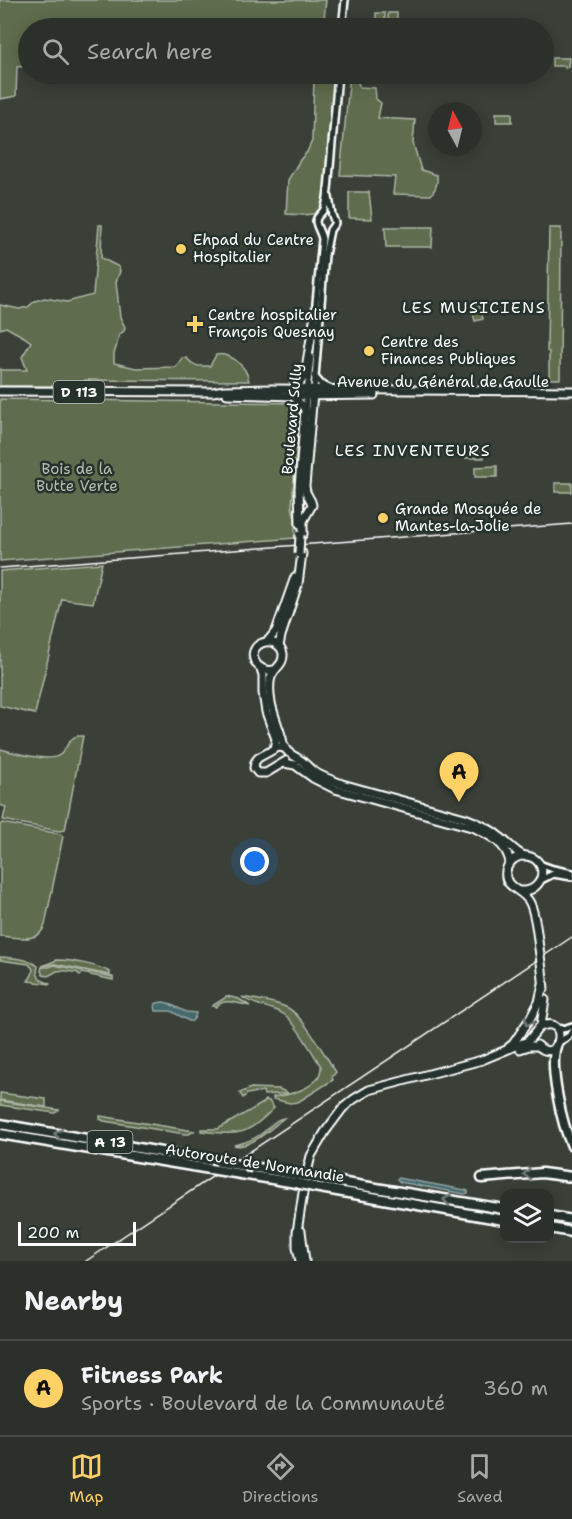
<!DOCTYPE html>
<html lang="en">
<head>
<meta charset="utf-8">
<style>
	:root { --surface:#2c302a; --page:#383c36; --text:#f1f3f6; --muted:#a6a9a8; --line:#484b47; --accent:#ffd166 }
	body { margin:0; font-family:"Shantell Sans",sans-serif; background:var(--page); color:var(--text) }
	.controls { position:absolute; right:18px; bottom:18px; display:grid; overflow:hidden; border-radius:12px; box-shadow:0 3px 15px #0003 }
	.controls button { width:54px; height:54px; display:grid; place-items:center; padding:0; border:0; border-bottom:2px solid var(--line); background:var(--surface); color:var(--text); font:30px sans-serif }
	.compass { position:absolute; left:428px; top:102px; width:54px; height:54px; border-radius:50%; background:var(--surface); box-shadow:0 3px 15px #0003; rotate:353deg }
	.scale { position:absolute; left:18px; bottom:15px; width:118px; box-sizing:border-box; padding-left:6px; border:3px solid #fff; border-top:0; font-size:16px; line-height:21px; white-space:nowrap; color:#fff; -webkit-text-stroke:4px #26332d; paint-order:stroke }
	.you { position:absolute; left:255px; top:862px; width:21px; height:21px; margin:-15px; border:4px solid #fff; border-radius:50%; background:#1a73e8; box-shadow:0 0 0 9px #1a73e833 }
	.badge { display:grid; place-items:center; width:39px; height:39px; border-radius:50%; background:var(--accent); color:#111; font-size:20px; font-weight:700 }
	.pin { position:absolute; translate:-50% -50px; filter:drop-shadow(0 2px 3px #0008) }
	.pin::after { content:''; position:absolute; top:32px; width:21px; height:18px; background:inherit; clip-path:polygon(0 0,100% 0,50% 100%) }
	.list { margin:0; padding:0; list-style:none }
	h2 { display:flex; justify-content:space-between; align-items:center; height:78px; margin:0; padding:0 24px; font-size:26px }
	h2 small { font-size:20px; font-weight:400; color:var(--muted) }
	.list li { display:grid; grid-template-columns:39px 1fr auto; gap:18px; align-items:center; box-sizing:border-box; height:96px; padding:0 24px; border-top:2px solid var(--line) }
	.list b { display:block; font-size:22px; white-space:nowrap }
	.list p { margin:0; font-size:20px; white-space:nowrap; color:var(--muted) }
	.list em { font-size:20px; font-style:normal; color:var(--muted) }
	.icon { flex:none; width:33px; height:33px; fill:none; stroke:currentColor; stroke-width:2; stroke-linecap:round; stroke-linejoin:round }
	.map { position:relative; flex:none; width:572px; height:1261px; overflow:hidden }
	.search { position:absolute; background:var(--surface); box-shadow:0 3px 15px #0003; left:18px; right:18px; top:18px; height:66px; display:flex; align-items:center; gap:15px; box-sizing:border-box; padding:0 21px; border-radius:33px; color:var(--muted); font-size:22px }
	.sheet { height:174px; background:var(--surface) }
	nav { display:flex; justify-content:space-around; align-items:center; box-sizing:border-box; height:84px; border-top:2px solid var(--line); background:var(--surface); font-size:16px; color:var(--muted) }
	nav a { display:grid; justify-items:center; gap:3px }
	nav .on { color:var(--accent) }
	.map>svg:first-child { display:block }
	.green { fill:#5e6c4e; stroke:#aeb6a6; stroke-width:1.5 }
	.water { fill:#44676b; stroke:#8fa4a6; stroke-width:1.5 }
	.lines { fill:none; stroke-linecap:round; stroke-linejoin:round }
	.minor-casing { stroke:#fff; stroke-width:10 }
	.major-casing { stroke:#fff; stroke-width:11 }
	.highway-casing { stroke:#fff; stroke-width:13 }
	.minor { stroke:#26332d; stroke-width:5 }
	.major { stroke:#26332d; stroke-width:7 }
	.highway { stroke:#26332d; stroke-width:8 }
	.rail { stroke:#fff; stroke-width:1.5 }
	.major-bridge-casing { stroke:#fff; stroke-width:11; stroke-linecap:butt }
	.highway-bridge-casing { stroke:#fff; stroke-width:13; stroke-linecap:butt }
	.major-bridge { stroke:#26332d; stroke-width:7 }
	.highway-bridge { stroke:#26332d; stroke-width:8 }
	.oneway { stroke:#727a76 }
	.poi-dot { fill:#ffd166; stroke:#26332d; stroke-width:2 }
	.labels { text-anchor:middle; stroke-width:5; stroke-linejoin:round; paint-order:stroke }
	.shield { fill:#26332d; stroke:#bec2c0; stroke-width:1.5 }
	.shield-label { font-size:14px; font-weight:bold; fill:#fff }
	.poi-label { font-size:15px; fill:#fff; stroke:#26332d; text-anchor:start }
	.street-label { font-size:15px; fill:#fff; stroke:#26332d }
	.park-label { font-size:15px; fill:#b7bdaf; stroke:#26332d }
	.neighbourhood-label { font-size:16px; letter-spacing:1.5px; fill:#fff; stroke:#26332d }
</style>
</head>
<body>
<div class="map">
<svg width="572" height="1261" viewBox="0 0 572 1261">
	<rect width="100%" height="100%" fill="#3a4038"/>
	<filter id="ink" filterUnits="userSpaceOnUse"><feTurbulence type="fractalNoise" baseFrequency=".0167" numOctaves="2"/><feDisplacementMap in="SourceGraphic" scale="12" xChannelSelector="R" yChannelSelector="G"/><feConvolveMatrix kernelMatrix="1 2 1 2 8 2 1 2 1" color-interpolation-filters="sRGB"/></filter>
	<g filter="url(#ink)">
		<!-- green -->
		<g class="green">
			<polygon points="0,0 326,0 323,28 28,28 28,66 17,67 16,96 0,99"/>
			<rect x="376" y="13" width="9" height="15"/>
			<rect x="388" y="13" width="9" height="15"/>
			<polygon points="552,58 569,58 568,67 565,68 565,66 552,66"/>
			<polygon points="317,74 335,74 324,197 318,213 304,215 286,214 288,180 300,160 307,152 312,141 314,78"/>
			<path d="M350,74L358,75V83L360,87L375,88L376,99L381,103L378,118L415,120L413,143L421,170L437,175C438,184 436,188 431,195L393,194L395,177L340,175Z"/>
			<rect x="496" y="113" width="16" height="9"/>
			<polygon points="349,192 369,192 372,219 349,218"/>
			<path d="M99,225H102L101,258L119,267L120,271L116,282L120,317L125,327L124,331L119,335L116,348L114,353V363L136,368L176,367L182,358H187C193,367 200,366 210,366L216,355C231,352 247,367 249,381L85,380L82,384L68,383L59,386H0V369L3,370H27L22,357L31,342L24,337L6,327L0,329V305L19,309L28,307L35,301L45,298L67,302L93,295Z"/>
			<polygon points="385,227 433,227 432,247 386,247"/>
			<polygon points="549,228 561,228 560,379 549,379 549,352 547,351"/>
			<polygon points="479,303 483,319 475,321 471,305"/>
			<polygon points="0,399 295,403 298,407 299,414 292,506 295,519 295,538 0,561"/>
			<polygon points="466,449 484,449 484,458 465,458"/>
			<polygon points="497,466 497,477 475,477 475,467"/>
			<rect x="555" y="483" width="17" height="9"/>
			<polygon points="102,563 93,603 62,599 35,714 0,706 0,571"/>
			<path d="M77,736H83L65,830L59,831L3,820L6,807L0,805V749C14,752 51,764 61,754C68,747 68,739 77,736Z"/>
			<path d="M2,823L60,834L63,836L45,925C39,944 16,937 0,936V825Z"/>
			<path d="M0,957C14,958 27,958 38,966C35,977 41,981 50,983V984L28,981L32,975L33,969L29,964L0,960Z"/>
			<path d="M57,960C72,960 96,965 110,972V975L55,964L42,966Z"/>
			<path d="M54,965L113,977V980L82,973L80,976L78,973C72,972 63,969 57,971C51,974 50,977 43,975L41,971L42,967H49Z"/>
			<path d="M226,996L239,999L250,1006C239,1004 224,997 216,1007L212,1006L225,998Z"/>
			<path d="M242,997C256,1000 274,1001 288,1008C304,1017 325,1056 336,1072L332,1077L333,1080L298,1102L290,1103L273,1099V1097C289,1095 322,1088 321,1066C313,1054 296,1023 285,1015C272,1006 255,1007 242,997Z"/>
			<polygon points="251,1088 279,1089 288,1093 264,1095 263,1091 247,1094 243,1098 240,1093"/>
			<polygon points="0,1093 46,1099 46,1107 0,1100"/>
			<path d="M265,1100L269,1101L274,1108C246,1137 239,1135 201,1131V1129H218L265,1102Z"/>
			<polygon points="0,1101 59,1110 55,1113 0,1105"/>
			<polygon points="100,1116 194,1131 189,1134 185,1134 104,1121 100,1119"/>
			<path d="M284,1118C272,1127 250,1150 234,1145C244,1143 253,1140 261,1134C270,1128 274,1119 284,1118Z"/>
		</g>
		<!-- water -->
		<g class="water">
			<polygon points="163,1002 168,1003 186,1012 196,1013 195,1017 192,1021 189,1021 171,1011 156,1011 155,1005 157,1003"/>
			<polygon points="398,1178 465,1190 468,1191 468,1193 465,1194 400,1182 397,1179"/>
		</g>
		<g class="lines">
			<defs>
				<g id="minor">
					<polyline points="342,28 345,0"/>
					<path d="M314,324L322,239C321,233 316,226 316,221C317,215 322,214 324,209C327,203 327,196 328,190L338,74"/>
					<polyline points="314,376 321,384 329,388"/>
					<polyline points="314,389 325,255 330,230 335,223 332,215 329,197"/>
					<polyline points="305,409 311,357"/>
					<polyline points="539,864 553,869 572,873"/>
					<polyline points="541,880 553,874 572,877"/>
					<polyline points="556,1028 563,1029 572,1026"/>
					<polyline points="559,1042 569,1036 572,1031"/>
				</g>
				<g id="major">
					<polyline points="293,389 299,384 305,375 314,320"/>
					<polyline points="0,391 213,392 224,390 271,389 572,391"/>
					<polyline points="227,394 292,396 374,395"/>
					<polyline points="293,396 305,409 299,488 300,524"/>
					<path d="M303,534V521L312,505C311,497 305,496 305,486L313,393"/>
					<polyline points="268,641 276,631 295,577"/>
					<polyline points="279,646 281,636 298,584 302,553"/>
					<polyline points="261,669 263,675 263,693 266,712 276,739 274,749"/>
					<path d="M274,670C255,674 245,650 262,643C271,639 282,645 283,654C284,667 271,668 270,682C268,702 275,716 281,735C283,739 282,744 285,748C288,754 293,755 299,759C304,762 308,767 313,771C322,777 332,780 342,784L465,818C478,823 490,828 500,837C508,843 514,851 524,856"/>
					<polyline points="285,748 278,747 258,758 255,762 254,768 258,773 266,773 286,761"/>
					<path d="M284,763L295,765L313,778L335,789L475,828C491,836 507,844 510,863"/>
					<path d="M520,891C545,893 550,860 527,856C522,855 517,857 514,859C510,862 507,866 506,871C503,889 524,889 530,903C536,916 537,934 539,948"/>
					<polyline points="542,970 544,989"/>
					<path d="M537,1045C561,1068 570,1013 540,1027"/>
					<polyline points="509,1047 513,1044 531,1017 539,1002 543,984"/>
					<polyline points="520,1049 529,1046 538,1046"/>
					<polyline points="301,1231 305,1261"/>
					<polyline points="300,1261 297,1248 297,1232 305,1180 311,1156 325,1132 343,1108 354,1099 369,1090 482,1060 528,1041 541,1025 545,1000"/>
				</g>
				<g id="highway">
					<path d="M556,1046C549,1068 562,1125 572,1146"/>
					<polyline points="0,1124 219,1162"/>
					<polyline points="0,1134 210,1169"/>
					<polyline points="252,1167 297,1175"/>
					<polyline points="241,1174 296,1183"/>
					<polyline points="315,1178 504,1209"/>
					<polyline points="482,1178 542,1173 572,1177"/>
					<polyline points="314,1187 504,1220"/>
					<polyline points="550,1216 572,1220"/>
					<polyline points="550,1228 572,1232"/>
				</g>
			</defs>
			<!-- minor casing -->
			<use href="#minor" class="minor-casing"/>
			<!-- major casing -->
			<use href="#major" class="major-casing"/>
			<!-- highway casing -->
			<use href="#highway" class="highway-casing"/>
			<!-- minor -->
			<use href="#minor" class="minor"/>
			<!-- major -->
			<use href="#major" class="major"/>
			<!-- highway -->
			<use href="#highway" class="highway"/>
			<!-- rail -->
			<g class="rail">
				<polyline points="0,568 572,524"/>
				<polyline points="86,1261 572,937"/>
			</g>
			<defs>
				<g id="major-bridge">
					<polyline points="299,554 300,535"/>
					<polyline points="539,948 542,970"/>
				</g>
				<g id="highway-bridge">
					<polyline points="219,1162 252,1167"/>
					<polyline points="210,1169 241,1174"/>
					<polyline points="297,1175 315,1178"/>
					<polyline points="296,1183 314,1187"/>
				</g>
			</defs>
			<!-- major-bridge casing -->
			<use href="#major-bridge" class="major-bridge-casing"/>
			<!-- highway-bridge casing -->
			<use href="#highway-bridge" class="highway-bridge-casing"/>
			<!-- major-bridge -->
			<use href="#major-bridge" class="major-bridge"/>
			<!-- highway-bridge -->
			<use href="#highway-bridge" class="highway-bridge"/>
		</g>
		<!-- one-way arrows -->
		<defs><path id="oneway-chevron" d="M-2-3.5L2.5 0L-2 3.5" fill="none" stroke-width="1.6" stroke-linecap="round" stroke-linejoin="round" transform="scale(1.5)"/></defs>
		<g class="oneway">
			<use href="#oneway-chevron" transform="translate(528 1022) rotate(122)"/>
			<use href="#oneway-chevron" transform="translate(58 1134) rotate(-170)"/>
			<use href="#oneway-chevron" transform="translate(527 1174) rotate(175)"/>
			<use href="#oneway-chevron" transform="translate(447 1200) rotate(-171)"/>
		</g>
	</g>
	<!-- markers -->
	<g class="poi-dot">
		<circle cx="181" cy="249" r="6"/>
		<path d="M192 315h6v6h6v6h-6v6h-6v-6h-6v-6h6z"/>
		<circle cx="369" cy="351" r="6"/>
		<circle cx="383" cy="518" r="6"/>
	</g>
	<g class="labels">
		<!-- shield labels -->
		<g class="shield">
			<rect x="53.5" y="381" width="51" height="22" rx="4.5"/>
			<rect x="87.5" y="1131" width="45" height="22" rx="4.5"/>
		</g>
		<g class="shield-label">
			<text x="79" y="397">D 113</text>
			<text x="110" y="1147">A 13</text>
		</g>
		<!-- poi labels -->
		<g class="poi-label">
			<text x="193" y="245">Ehpad du Centre<tspan x="193" dy="17">Hospitalier</tspan></text>
			<text x="208" y="320">Centre hospitalier<tspan x="208" dy="17">François Quesnay</tspan></text>
			<text x="381" y="347">Centre des<tspan x="381" dy="17">Finances Publiques</tspan></text>
			<text x="395" y="514">Grande Mosquée de<tspan x="395" dy="17">Mantes-la-Jolie</tspan></text>
		</g>
		<!-- street labels -->
		<g class="street-label">
			<text x="443" y="387">Avenue du Général de Gaulle</text>
			<text transform="translate(292 419) rotate(-85)" y="5">Boulevard Sully</text>
			<text transform="translate(255 1163) rotate(9)" y="5">Autoroute de Normandie</text>
		</g>
		<!-- park labels -->
		<g class="park-label">
			<text x="77" y="474">Bois de la<tspan x="77" dy="17">Butte Verte</tspan></text>
		</g>
		<!-- neighbourhood labels -->
		<g class="neighbourhood-label">
			<text x="474" y="313">LES MUSICIENS</text>
			<text x="413" y="456">LES INVENTEURS</text>
		</g>
	</g>
</svg>
<div class="controls">
<button><svg class="icon" aria-label="layers" viewBox="0 0 24 24"><path d="M12 4l9 5-9 5-9-5zM3 14l9 5 9-5"/></svg></button>
</div>
<svg class="compass" viewBox="-18 -18 36 36"><path d="M0-13l5 13h-10z" fill="#e53935"/><path d="M0 13l5-13h-10z" fill="#a6a9a8"/></svg>
<div class="scale">200 m</div>
<div class="you"></div>
<div class="pin badge" style="left:459px;top:802px">A</div>
<div class="search"><svg class="icon" aria-label="search" viewBox="0 0 24 24"><circle cx="10" cy="10" r="6"/><path d="M15 15l6 6"/></svg>Search here</div>
</div>
<section class="sheet">
<h2>Nearby<small></small></h2>
<ul class="list">
<li><span class="badge">A</span><div><b>Fitness Park</b><p>Sports · Boulevard de la Communauté</p></div><em>360 m</em></li>
</ul>
</section>
<nav>
<a class="on"><svg class="icon" aria-label="map" viewBox="0 0 24 24"><path d="M3 6l6-2 6 2 6-2v14l-6 2-6-2-6 2zM9 4v14M15 6v14"/></svg>Map</a>
<a><svg class="icon" aria-label="directions" viewBox="0 0 24 24"><path d="M12 3l9 9-9 9-9-9zM9 14v-3h6M13 9l2 2-2 2"/></svg>Directions</a>
<a><svg class="icon" aria-label="saved" viewBox="0 0 24 24"><path d="M7 4h10v16l-5-4-5 4z"/></svg>Saved</a>
</nav>
</body>
</html>
